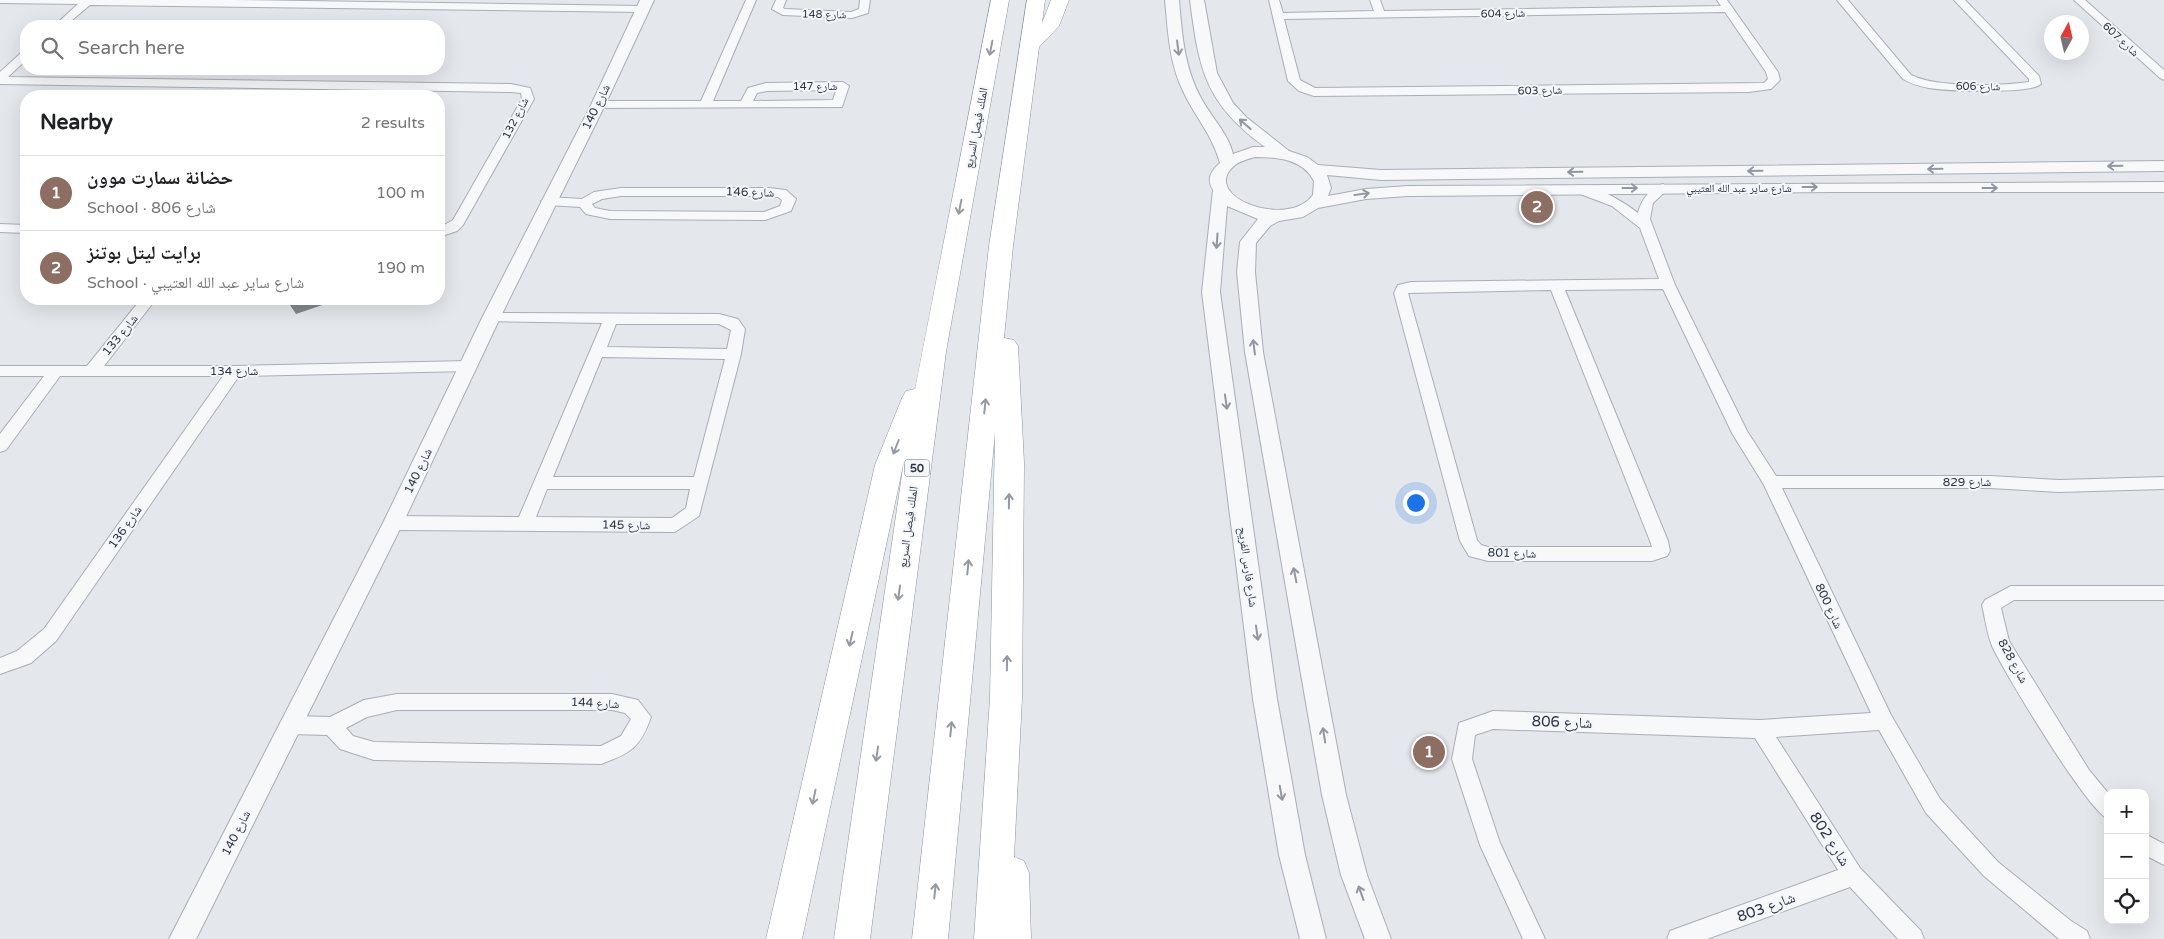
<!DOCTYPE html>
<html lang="en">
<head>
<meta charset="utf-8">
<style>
	:root { --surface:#fff; --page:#f2f2f2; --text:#202124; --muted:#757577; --line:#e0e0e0; --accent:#111827 }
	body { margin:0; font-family:"Varela Round","Noto Naskh Arabic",sans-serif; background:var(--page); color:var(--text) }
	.controls { position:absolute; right:15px; bottom:15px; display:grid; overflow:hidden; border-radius:10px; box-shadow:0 5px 20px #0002 }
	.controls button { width:45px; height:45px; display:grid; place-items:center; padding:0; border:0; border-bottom:1px solid var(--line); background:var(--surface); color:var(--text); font:25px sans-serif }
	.compass { position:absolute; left:2044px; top:15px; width:45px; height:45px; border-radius:50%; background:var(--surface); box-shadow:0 5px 20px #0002; rotate:8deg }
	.you { position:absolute; left:1415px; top:502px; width:18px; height:18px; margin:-12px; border:4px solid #fff; border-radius:50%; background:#1a73e8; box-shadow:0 0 0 8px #1a73e833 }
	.badge { display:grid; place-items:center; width:32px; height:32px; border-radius:50%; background:var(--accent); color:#fff; font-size:16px; font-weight:700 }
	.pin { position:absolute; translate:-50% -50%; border:2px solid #fff; box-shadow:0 1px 5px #0006 }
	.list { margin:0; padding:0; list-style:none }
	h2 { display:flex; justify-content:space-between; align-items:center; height:65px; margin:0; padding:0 20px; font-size:21px }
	h2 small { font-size:16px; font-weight:400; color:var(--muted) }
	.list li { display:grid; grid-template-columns:32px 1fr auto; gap:15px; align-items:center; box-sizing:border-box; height:75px; padding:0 20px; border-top:1px solid var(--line) }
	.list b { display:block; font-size:19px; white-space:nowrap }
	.list p { margin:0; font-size:16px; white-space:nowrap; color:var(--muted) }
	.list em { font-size:16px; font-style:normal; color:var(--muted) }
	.icon { flex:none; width:28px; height:28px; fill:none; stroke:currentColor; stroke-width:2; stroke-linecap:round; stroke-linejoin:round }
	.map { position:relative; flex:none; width:2164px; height:939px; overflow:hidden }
	.search { position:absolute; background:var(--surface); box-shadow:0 5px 20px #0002; left:20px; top:20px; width:425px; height:55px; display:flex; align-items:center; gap:12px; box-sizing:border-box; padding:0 18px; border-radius:20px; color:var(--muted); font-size:19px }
	.panel { position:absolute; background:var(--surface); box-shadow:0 5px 20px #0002; left:20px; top:90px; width:425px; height:215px; border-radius:20px }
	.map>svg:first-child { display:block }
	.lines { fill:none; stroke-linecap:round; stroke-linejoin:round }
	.minor-casing { stroke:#a9aeb7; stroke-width:2 }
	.tertiary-casing { stroke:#a9aeb7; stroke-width:2 }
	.motorway-casing { stroke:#8b94a3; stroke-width:1 }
	.minor { fill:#f7f8fa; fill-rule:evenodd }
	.tertiary { fill:#f7f8fa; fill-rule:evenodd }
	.motorway { fill:#fff; fill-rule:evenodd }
	.shaded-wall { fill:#83868d }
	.oneway { stroke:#959aa2 }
	.oneway2 { stroke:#9196a0 }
	.labels { text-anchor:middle; stroke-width:4; stroke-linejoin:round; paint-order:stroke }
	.far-street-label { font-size:11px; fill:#2b3445; stroke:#f4f6f9 }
	.shield { fill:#f4f6f9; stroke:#676e7b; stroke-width:1 }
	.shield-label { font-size:11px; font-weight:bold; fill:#2b3445 }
	.street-label { font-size:12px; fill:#2b3445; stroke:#f4f6f9 }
	.near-street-label { font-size:15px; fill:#2b3445; stroke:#f4f6f9 }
</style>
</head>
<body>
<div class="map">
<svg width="2164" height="939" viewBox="0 0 2164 939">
	<rect width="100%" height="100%" fill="#e4e7ec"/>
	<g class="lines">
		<defs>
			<g id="minor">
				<polygon points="0,0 232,0 642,6 647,9 642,12 90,5 65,26 54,26 78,4 0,3"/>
				<path d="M746,0H756L713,101H741L748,88L766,83L843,82L849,86L842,107L594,108L592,105L598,101H701ZM836,90L833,100L753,101L757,93L767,91Z"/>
				<polygon points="776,0 786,0 783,8 785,9 851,12 859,9 860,0 870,0 868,13 852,18 783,15 772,9"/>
				<path d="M1269,0H1279L1283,13L1374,11L1370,0H1380L1384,11L1721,6L1717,0H1727L1778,72L1780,80L1771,89L1749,92L1314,96L1299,91L1288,81ZM1725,12L1766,72L1768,79L1764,83L1315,88L1300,80L1284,19Z"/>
				<path d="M1837,0H1848L1911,75C1937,88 2000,86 2029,82V79L1954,0H1965L2039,76L2041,84C2031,94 1946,91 1929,88C1919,86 1911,84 1903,79Z"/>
				<polygon points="2074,0 2085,0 2164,70 2164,80 2160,78"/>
				<polygon points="26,51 26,60 8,77 511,84 530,88 534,99 463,225 457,231 439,237 439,228 453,220 522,99 521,93 511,92 0,84 0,72 22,52"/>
				<path d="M1663,184L1669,188L1653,203L1650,219L1675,285L1747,431L1776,476H1990L2059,480L2164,477V489L2059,492L1990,488H1782L1891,715L1940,799L1998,862L2071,921L2087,931L2090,939H2059L1984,876L1926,813L1879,730L1776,737L1860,868L1921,931L1924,939H1898L1850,887L1707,939H1667L1670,931L1678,928L1838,870L1755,738L1493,729L1475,735L1472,759L1500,843L1545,939H1523L1480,845L1452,759L1459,723L1493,711L1760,720L1871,713L1764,485L1732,433L1663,289L1565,290L1668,541L1670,551L1667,556L1652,561H1488L1469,556L1460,541L1394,293L1398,285L1411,282L1659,279L1640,228L1612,206L1575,192L1574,189L1575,186C1592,182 1625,203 1638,213C1641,201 1650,187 1663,184ZM1551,290L1650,541L1652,547H1488L1481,545L1477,540L1408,293Z"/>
				<path d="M621,188H769L786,190L796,199L791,211L765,220L610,219L586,214L580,207L548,205L541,201L548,197L582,199L594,192ZM621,196H769L778,197L782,200L780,206L764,212L610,211L595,208L592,204L602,199Z"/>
				<polygon points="0,224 26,225 26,233 0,232"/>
				<polygon points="141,299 156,299 104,366 235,366 469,361 474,362 477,366 474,370 469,371 239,376 56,641 31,663 0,674 0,658 17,651 44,629 223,376 60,376 6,450 0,452 0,434 44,376 0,376 0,366 87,366"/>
				<path d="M491,313L719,314L738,319L745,329L741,354L699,516L675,532L393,530L387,528L385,523L387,518L393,516L519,517L602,323L486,321L484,318L486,315ZM616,324H719L731,330L727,349L607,347ZM602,357L725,359L694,477H553ZM547,489H690L686,508L672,518L536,517Z"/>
				<path d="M2011,586H2164V600H2014L2001,608L2009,641L2089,770L2108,793V819C2087,810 2004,672 1992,646C1987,633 1985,618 1982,605L1985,600Z"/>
				<path d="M397,694H612L638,700L651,717C640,748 631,753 601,764L374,760L340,749L327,735L291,734L284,731L281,725L284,719L291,716L330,717L364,700ZM397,710H612L625,713L631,719L621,736L601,746L374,742L353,736L346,728L367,717Z"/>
				<polygon points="2145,834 2164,844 2164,865 2145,855"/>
			</g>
			<g id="tertiary">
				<polygon points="640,0 654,0 605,105 500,318 403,523 196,939 169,939 383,523 482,318 591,105"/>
				<path d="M1165,0H1179C1182,34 1184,67 1201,98C1211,117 1228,133 1233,154L1253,147H1265C1205,103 1199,70 1190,0H1204L1217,73L1233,103L1246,117L1289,151L1307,157L1318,165L1381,170L2164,161V171L1381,180L1327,175L1331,188L1328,196L1366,189L1408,186L2164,182V192H1833L1408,196L1366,199L1318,208L1303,217L1279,221L1270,226L1256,243L1255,272L1263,352L1346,795L1367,875L1391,939H1365L1341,875L1322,795L1245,352L1237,272L1240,242L1258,219L1227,206L1220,292L1277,699L1305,855L1326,939H1300L1279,855L1253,699L1202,292L1213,190C1206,179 1211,171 1220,163C1212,134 1195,117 1183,91C1169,62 1168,31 1165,0ZM1255,157C1277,157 1303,159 1314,181L1313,195C1287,230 1199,196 1234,166C1239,161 1248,159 1255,157Z"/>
			</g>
			<g id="motorway">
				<polygon points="991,0 1009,0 946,352 870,939 834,939 904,461 802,939 766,939 875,465 902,398 906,391 915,389"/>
				<polygon points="1027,0 1045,0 1042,23 1051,0 1069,0 1059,26 1039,47 1013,246 1004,338 1014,340 1018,346 1024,463 1022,698 1014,857 1024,861 1029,873 1031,939 974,939 990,698 995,432 948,939 912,939 989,246"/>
			</g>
		</defs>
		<!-- minor casing -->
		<use href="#minor" class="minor-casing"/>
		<!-- tertiary casing -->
		<use href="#tertiary" class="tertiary-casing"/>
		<!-- motorway casing -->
		<use href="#motorway" class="motorway-casing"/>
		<!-- minor -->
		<use href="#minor" class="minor"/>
		<!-- tertiary -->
		<use href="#tertiary" class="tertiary"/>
		<!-- motorway -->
		<use href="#motorway" class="motorway"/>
	</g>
	<!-- shaded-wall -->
	<polygon class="shaded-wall" points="286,299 340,299 296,314"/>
	<!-- one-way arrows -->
	<defs><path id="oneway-shaft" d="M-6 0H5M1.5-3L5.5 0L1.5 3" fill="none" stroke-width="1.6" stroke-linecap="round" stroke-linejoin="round" transform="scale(1.25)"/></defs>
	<g class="oneway">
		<use href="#oneway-shaft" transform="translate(991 48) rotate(101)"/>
		<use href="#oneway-shaft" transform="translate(960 207) rotate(101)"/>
		<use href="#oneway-shaft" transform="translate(985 406) rotate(-84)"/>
		<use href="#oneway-shaft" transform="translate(896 447) rotate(111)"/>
		<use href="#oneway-shaft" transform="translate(1009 501) rotate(-89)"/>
		<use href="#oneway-shaft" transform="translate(968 567) rotate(-84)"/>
		<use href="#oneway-shaft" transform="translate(899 593) rotate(98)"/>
		<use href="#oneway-shaft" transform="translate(851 639) rotate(103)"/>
		<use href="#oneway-shaft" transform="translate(1007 663) rotate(-89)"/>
		<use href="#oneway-shaft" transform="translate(951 729) rotate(-84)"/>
		<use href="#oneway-shaft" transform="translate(877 754) rotate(98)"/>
		<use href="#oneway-shaft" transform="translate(814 797) rotate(102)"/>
		<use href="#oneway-shaft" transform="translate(935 891) rotate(-84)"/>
	</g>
	<g class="oneway2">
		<use href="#oneway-shaft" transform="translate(1178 48) rotate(83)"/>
		<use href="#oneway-shaft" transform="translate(1245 124) rotate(-139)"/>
		<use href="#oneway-shaft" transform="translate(2115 166) rotate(179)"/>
		<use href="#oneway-shaft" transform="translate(1935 169) rotate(179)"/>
		<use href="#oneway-shaft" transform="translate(1755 171) rotate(179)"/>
		<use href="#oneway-shaft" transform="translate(1575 172) rotate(179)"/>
		<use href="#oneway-shaft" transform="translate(1810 187)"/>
		<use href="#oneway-shaft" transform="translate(1630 188)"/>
		<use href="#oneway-shaft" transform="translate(1990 188)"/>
		<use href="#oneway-shaft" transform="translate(1362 194) rotate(-8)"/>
		<use href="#oneway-shaft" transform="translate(1217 241) rotate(94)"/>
		<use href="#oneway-shaft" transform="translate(1254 347) rotate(-97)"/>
		<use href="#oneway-shaft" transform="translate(1226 402) rotate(82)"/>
		<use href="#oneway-shaft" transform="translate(1295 575) rotate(-101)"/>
		<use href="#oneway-shaft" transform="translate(1257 633) rotate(82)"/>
		<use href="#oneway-shaft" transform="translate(1324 735) rotate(-99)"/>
		<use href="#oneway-shaft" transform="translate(1281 793) rotate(80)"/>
		<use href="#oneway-shaft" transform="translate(1361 893) rotate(-110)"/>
	</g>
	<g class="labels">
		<!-- far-street labels -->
		<g class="far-street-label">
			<text transform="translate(1503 13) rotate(-1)" y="4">شارع 604</text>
			<text transform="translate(824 14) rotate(1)" y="4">شارع 148</text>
			<text transform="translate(2121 39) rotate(43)" y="4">شارع 607</text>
			<text x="815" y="90">شارع 147</text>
			<text transform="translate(1978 86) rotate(1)" y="4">شارع 606</text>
			<text transform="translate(1540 90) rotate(-1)" y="4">شارع 603</text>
			<text transform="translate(515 118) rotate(-63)" y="4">شارع 132</text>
			<text x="1739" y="192">شارع ساير عبد الله العتيبي</text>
		</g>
		<!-- shield labels -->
		<rect class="shield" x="904.5" y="459.5" width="25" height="17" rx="4"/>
		<g class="shield-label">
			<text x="917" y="472">50</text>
		</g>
		<!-- street labels -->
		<g class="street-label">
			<text transform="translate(596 107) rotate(-64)" y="4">شارع 140</text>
			<text transform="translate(976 128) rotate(-79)" y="4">الملك فيصل السريع</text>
			<text transform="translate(750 192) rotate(2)" y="4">شارع 146</text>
			<text transform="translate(120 335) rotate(-51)" y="4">شارع 133</text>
			<text x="234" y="375">شارع 134</text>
			<text transform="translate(418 471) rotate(-64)" y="4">شارع 140</text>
			<text x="1967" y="486">شارع 829</text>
			<text transform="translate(626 525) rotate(1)" y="4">شارع 145</text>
			<text transform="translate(125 527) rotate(-55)" y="4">شارع 136</text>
			<text transform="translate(908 527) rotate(-82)" y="4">الملك فيصل السريع</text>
			<text transform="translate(1512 553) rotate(2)" y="4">شارع 801</text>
			<text transform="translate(1248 567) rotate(82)" y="4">شارع فارس الفريح</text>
			<text transform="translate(1829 606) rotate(65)" y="4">شارع 800</text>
			<text transform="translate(2013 661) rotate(61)" y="4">شارع 828</text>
			<text transform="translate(595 703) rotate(3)" y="4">شارع 144</text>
			<text transform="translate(236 833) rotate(-63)" y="4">شارع 140</text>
		</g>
		<!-- near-street labels -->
		<g class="near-street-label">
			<text transform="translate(1562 722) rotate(2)" y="5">شارع 806</text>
			<text transform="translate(1830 839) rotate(57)" y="5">شارع 802</text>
			<text transform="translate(1766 907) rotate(-20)" y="5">شارع 803</text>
		</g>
	</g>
</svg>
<div class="controls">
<button>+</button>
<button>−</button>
<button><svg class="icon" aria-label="locate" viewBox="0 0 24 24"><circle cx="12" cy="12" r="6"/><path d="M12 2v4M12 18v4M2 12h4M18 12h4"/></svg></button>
</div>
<svg class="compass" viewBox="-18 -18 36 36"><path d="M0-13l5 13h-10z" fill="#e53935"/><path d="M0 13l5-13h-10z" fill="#757577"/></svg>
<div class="you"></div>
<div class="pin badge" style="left:1429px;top:752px;background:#8d6e63">1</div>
<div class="pin badge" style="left:1537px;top:207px;background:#8d6e63">2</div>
<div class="search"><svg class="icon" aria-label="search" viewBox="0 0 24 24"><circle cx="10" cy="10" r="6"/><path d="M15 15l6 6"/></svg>Search here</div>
<section class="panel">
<h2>Nearby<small>2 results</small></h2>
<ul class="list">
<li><span class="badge" style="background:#8d6e63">1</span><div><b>حضانة سمارت موون</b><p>School · شارع 806</p></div><em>100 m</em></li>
<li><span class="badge" style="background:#8d6e63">2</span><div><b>برايت ليتل بوتنز</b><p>School · شارع ساير عبد الله العتيبي</p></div><em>190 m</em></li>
</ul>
</section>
</div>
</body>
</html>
